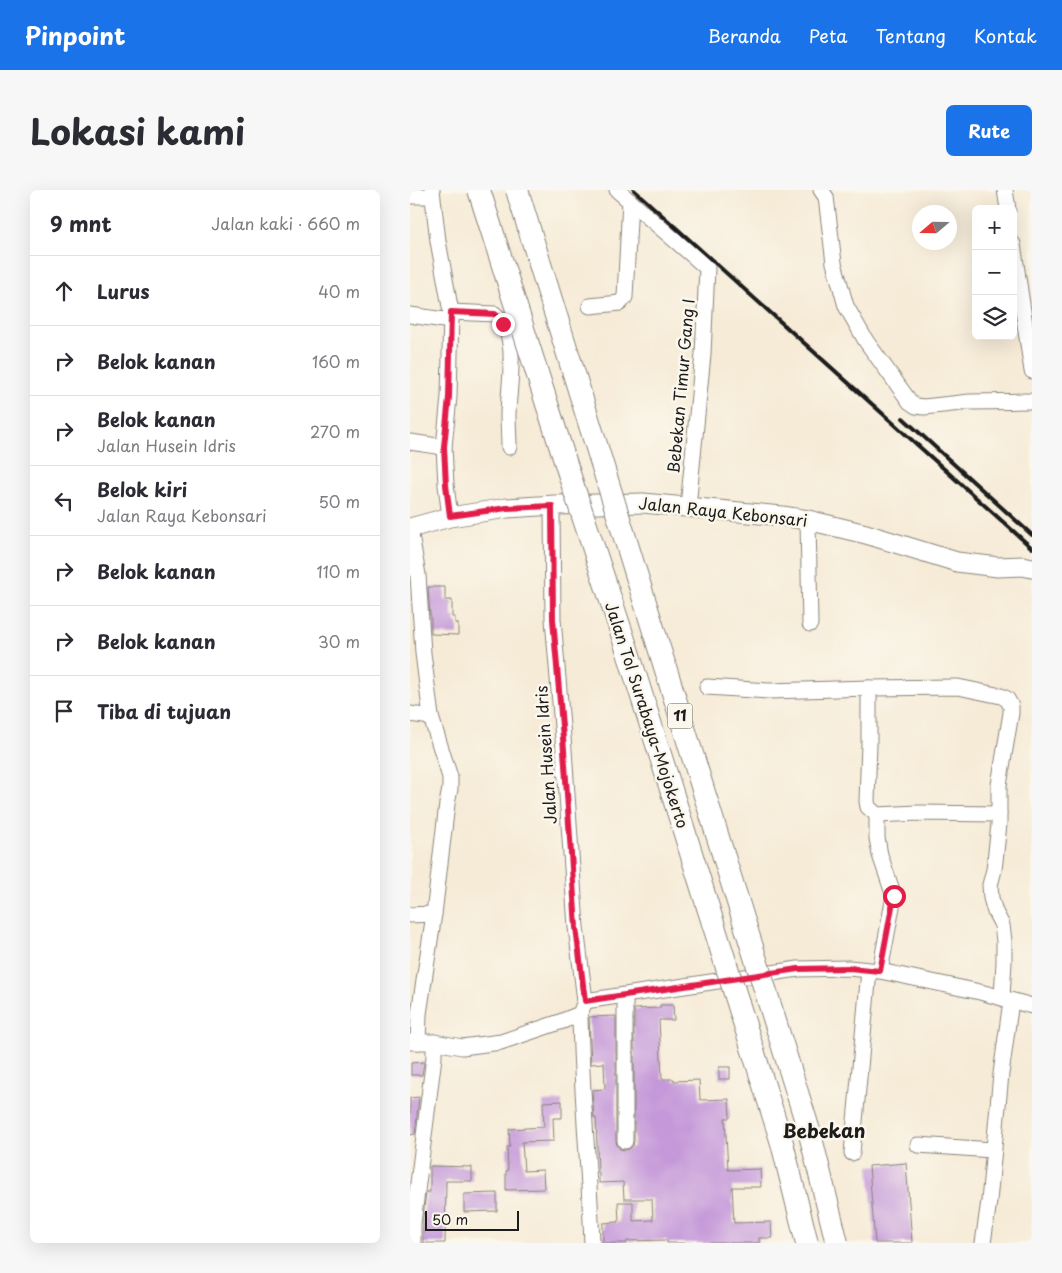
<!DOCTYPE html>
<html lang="id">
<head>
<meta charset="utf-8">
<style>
	:root { --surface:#fff; --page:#f7f7f7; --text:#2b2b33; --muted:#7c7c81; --line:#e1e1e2; --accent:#1a73e8 }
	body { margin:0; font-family:"Playpen Sans",sans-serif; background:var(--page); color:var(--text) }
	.controls { position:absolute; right:15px; top:15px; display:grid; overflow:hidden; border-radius:8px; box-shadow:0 5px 20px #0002 }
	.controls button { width:45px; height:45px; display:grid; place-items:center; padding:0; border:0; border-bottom:1px solid var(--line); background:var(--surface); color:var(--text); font:25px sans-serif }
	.compass { position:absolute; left:502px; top:15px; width:45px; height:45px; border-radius:50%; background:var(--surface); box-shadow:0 5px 20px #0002; rotate:250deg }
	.scale { position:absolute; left:15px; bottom:12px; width:94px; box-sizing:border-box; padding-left:5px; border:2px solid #1c1c1c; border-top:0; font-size:14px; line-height:18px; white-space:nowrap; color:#1c1c1c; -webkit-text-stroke:4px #fbf7ec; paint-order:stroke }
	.stop { position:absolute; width:15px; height:15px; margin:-11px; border:4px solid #e11d48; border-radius:50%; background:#fff }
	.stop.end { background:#e11d48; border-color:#fff; box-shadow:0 1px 5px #0008 }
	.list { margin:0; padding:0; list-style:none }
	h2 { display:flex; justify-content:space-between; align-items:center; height:65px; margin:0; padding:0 20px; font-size:21px }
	h2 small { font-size:16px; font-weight:400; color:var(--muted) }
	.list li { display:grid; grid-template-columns:32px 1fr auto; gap:15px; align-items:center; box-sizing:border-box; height:70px; padding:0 20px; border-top:1px solid var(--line) }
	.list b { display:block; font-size:19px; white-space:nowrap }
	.list p { margin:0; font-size:16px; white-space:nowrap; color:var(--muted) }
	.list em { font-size:16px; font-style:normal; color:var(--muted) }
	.icon { flex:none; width:28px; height:28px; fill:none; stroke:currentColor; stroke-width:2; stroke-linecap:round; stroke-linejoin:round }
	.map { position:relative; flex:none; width:622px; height:1053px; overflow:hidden; border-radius:8px }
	header { display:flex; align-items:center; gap:30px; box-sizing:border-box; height:70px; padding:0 25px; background:var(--accent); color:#fff }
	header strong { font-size:24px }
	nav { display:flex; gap:28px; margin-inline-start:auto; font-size:18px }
	.intro { display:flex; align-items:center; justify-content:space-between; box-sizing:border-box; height:120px; padding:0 30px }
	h1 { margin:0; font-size:35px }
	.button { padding:12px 22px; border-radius:8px; background:var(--accent); color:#fff; font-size:18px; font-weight:700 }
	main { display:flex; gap:30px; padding:0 30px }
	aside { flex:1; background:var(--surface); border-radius:8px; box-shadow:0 5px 20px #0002 }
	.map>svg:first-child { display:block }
	.building { fill:#c498d9 }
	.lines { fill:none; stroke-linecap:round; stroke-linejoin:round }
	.minor-casing { stroke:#89847a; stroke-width:17 }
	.major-casing { stroke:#89847a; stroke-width:21 }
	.minor { stroke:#fff; stroke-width:15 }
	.major { stroke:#fff; stroke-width:19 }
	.rail { stroke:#1c1c1c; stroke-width:4 }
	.highway-bridge-casing { stroke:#89847a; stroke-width:24; stroke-linecap:butt }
	.highway-bridge { stroke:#fff; stroke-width:22 }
	.route { stroke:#e11d48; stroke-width:6 }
	.labels { text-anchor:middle; stroke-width:5; stroke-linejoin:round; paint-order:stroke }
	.shield { fill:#fbf7ec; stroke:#5f5e5a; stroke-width:1 }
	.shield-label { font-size:15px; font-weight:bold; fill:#1c1c1c }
	.street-label { font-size:16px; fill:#1c1c1c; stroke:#fbf7ec }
	.quarter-label { font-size:19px; font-weight:bold; fill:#1c1c1c; stroke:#fbf7ec }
</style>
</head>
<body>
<header>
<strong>Pinpoint</strong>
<nav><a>Beranda</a><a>Peta</a><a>Tentang</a><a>Kontak</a></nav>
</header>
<div class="intro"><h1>Lokasi kami</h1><a class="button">Rute</a></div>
<main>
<aside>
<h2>9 mnt<small>Jalan kaki · 660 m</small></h2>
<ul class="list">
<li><svg class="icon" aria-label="ahead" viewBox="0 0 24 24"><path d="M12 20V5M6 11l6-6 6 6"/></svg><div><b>Lurus</b></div><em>40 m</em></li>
<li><svg class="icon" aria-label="right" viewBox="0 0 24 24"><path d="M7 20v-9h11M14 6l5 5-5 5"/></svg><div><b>Belok kanan</b></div><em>160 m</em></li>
<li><svg class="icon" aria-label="right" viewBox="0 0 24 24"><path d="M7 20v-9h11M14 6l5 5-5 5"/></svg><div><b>Belok kanan</b><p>Jalan Husein Idris</p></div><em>270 m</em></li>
<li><svg class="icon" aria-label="left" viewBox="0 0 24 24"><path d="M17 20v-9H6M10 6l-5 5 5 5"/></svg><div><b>Belok kiri</b><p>Jalan Raya Kebonsari</p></div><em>50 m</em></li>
<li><svg class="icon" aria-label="right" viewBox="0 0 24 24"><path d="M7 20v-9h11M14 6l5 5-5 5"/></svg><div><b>Belok kanan</b></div><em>110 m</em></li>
<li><svg class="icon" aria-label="right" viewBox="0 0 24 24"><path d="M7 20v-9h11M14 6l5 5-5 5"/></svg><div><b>Belok kanan</b></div><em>30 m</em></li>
<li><svg class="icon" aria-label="arrive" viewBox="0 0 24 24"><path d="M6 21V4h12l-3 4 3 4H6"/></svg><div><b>Tiba di tujuan</b></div></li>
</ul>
</aside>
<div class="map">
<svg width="622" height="1053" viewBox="0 0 622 1053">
	<rect width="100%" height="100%" fill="#fbf7ec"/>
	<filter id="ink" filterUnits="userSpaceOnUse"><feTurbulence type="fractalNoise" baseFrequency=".02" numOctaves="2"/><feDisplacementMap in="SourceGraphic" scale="10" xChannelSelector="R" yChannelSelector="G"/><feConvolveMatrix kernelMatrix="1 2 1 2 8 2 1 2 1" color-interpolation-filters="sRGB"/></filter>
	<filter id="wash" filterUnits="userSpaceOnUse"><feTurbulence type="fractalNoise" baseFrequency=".0096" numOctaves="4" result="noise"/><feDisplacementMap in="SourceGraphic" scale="20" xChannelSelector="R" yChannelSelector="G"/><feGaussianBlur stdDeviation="1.12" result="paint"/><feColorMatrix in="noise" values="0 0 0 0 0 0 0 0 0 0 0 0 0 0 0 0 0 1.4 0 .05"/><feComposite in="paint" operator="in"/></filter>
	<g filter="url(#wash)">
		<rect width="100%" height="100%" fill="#f6ebd7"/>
		<g id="blocks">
			<!-- building -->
			<g class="building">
				<polygon points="18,397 35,397 35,410 42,410 42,427 45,427 45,433 48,433 48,445 21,444 21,426 20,425"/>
				<polygon points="250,815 263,815 264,830 249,830 252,889 264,889 264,891 289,890 290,910 319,909 320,928 315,928 318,980 350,979 351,997 322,997 324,1033 361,1032 362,1048 349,1048 349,1053 257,1053 257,1050 217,1051 217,1053 193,1053 193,1033 209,1032 208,1012 223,1012 223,1031 243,1030 242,1009 214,1009 213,992 189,993 189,983 188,983 186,928 184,928 182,900 195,899 194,873 181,874 179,827 206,826 206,951 207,955 210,959 215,960 219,959 223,956 224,951 224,819 250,818"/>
				<polygon points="14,872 12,885 1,885 1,873"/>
				<rect x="309" y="877" width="11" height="12"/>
				<polygon points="9,907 5,944 0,945 0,908"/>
				<polygon points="152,911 152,928 143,928 144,951 112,952 114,981 133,980 134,999 96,1000 96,981 98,981 97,957 100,957 99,939 134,937 133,912"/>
				<polygon points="496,973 502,1053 465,1053 459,976"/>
				<polygon points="20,976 62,977 62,991 36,991 35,1053 13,1053 13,1027 16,1002 20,1002"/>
				<polygon points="87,1003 87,1021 54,1022 54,1004"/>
			</g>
		</g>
	</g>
	<g filter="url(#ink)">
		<use href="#blocks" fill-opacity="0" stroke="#89847a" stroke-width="1"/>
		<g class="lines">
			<defs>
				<g id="minor">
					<polyline points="22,0 28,51 41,122 39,207 34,257 36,295 40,327"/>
					<polyline points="207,0 297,78 293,164 278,317"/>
					<polyline points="411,0 416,7 424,73 436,116 456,151 500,212 506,216 514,217 560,212 622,211"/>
					<polyline points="595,0 598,19"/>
					<polyline points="0,6 22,6"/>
					<polyline points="603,54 622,181"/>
					<polyline points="180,116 210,113 215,107 220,11"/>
					<path d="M41,122L85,124C111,145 98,196 98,225C98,236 99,246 99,257"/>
					<polyline points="0,125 41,131"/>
					<polyline points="0,252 34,257"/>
					<polyline points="142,316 143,429 154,560 166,737 175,811"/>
					<polyline points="398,330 400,434"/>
					<polyline points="0,339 8,385 13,463 21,527 40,587 40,599 37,614 24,724 9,824 8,852"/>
					<polyline points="297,497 359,501 459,498 548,497 591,506 597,509 601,516 601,523 589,595 589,634 584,680 580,695 581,708 585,722 592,735 594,751 594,771 592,808"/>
					<polyline points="459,498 459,554 457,611 458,617 467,625 508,623 589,624"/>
					<polyline points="0,524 21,527"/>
					<polyline points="467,625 467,648 470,665 484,706 470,781"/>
					<polyline points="0,725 24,724"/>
					<polyline points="215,806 215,951"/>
					<path d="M170,824C171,900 179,976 182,1053"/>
					<polyline points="0,852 24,852 52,857 91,852 150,832 170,824 175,811 388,779 439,778 470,781 570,802 622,816"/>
					<polyline points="508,955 583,960"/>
					<polyline points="442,963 459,781"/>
					<polyline points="3,1053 3,1033 24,867 24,852"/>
					<polyline points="573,1053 579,1011 591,884 601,811"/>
				</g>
				<polyline id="major" points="0,338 40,327 97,318 145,315 233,313 372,326 398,330 456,344 547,372 588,377 613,376 622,378"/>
			</defs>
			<!-- minor casing -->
			<use href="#minor" class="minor-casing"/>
			<!-- major casing -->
			<use href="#major" class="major-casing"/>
			<!-- minor -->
			<use href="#minor" class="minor"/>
			<!-- major -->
			<use href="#major" class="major"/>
			<!-- rail -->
			<g class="rail">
				<polyline points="224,0 622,358"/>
				<polyline points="493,228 622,345"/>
			</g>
			<defs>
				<g id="highway-bridge">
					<polyline points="69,0 163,296 217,459 372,953 397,1053"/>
					<polyline points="107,0 400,944 427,1053"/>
				</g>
			</defs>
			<!-- highway-bridge casing -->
			<use href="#highway-bridge" class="highway-bridge-casing"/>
			<!-- highway-bridge -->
			<use href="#highway-bridge" class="highway-bridge"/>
		</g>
	</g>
	<g class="lines" filter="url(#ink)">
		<!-- route -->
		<polyline class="route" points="93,134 90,128 85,124 41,122 39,207 34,257 36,295 40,326 97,318 142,316 143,429 154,560 166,737 175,811 388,779 439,778 470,781 484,706"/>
	</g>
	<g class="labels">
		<!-- shield labels -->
		<rect class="shield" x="257.5" y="513.5" width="25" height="25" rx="4"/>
		<g class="shield-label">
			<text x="270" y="531">11</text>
		</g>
		<!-- street labels -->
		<g class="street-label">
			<text transform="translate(271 196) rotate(-85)" y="6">Bebekan Timur Gang I</text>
			<text transform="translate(313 322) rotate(6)" y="6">Jalan Raya Kebonsari</text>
			<text transform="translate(237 525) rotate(72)" y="6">Jalan Tol Surabaya–Mojokerto</text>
			<text transform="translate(136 565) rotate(-94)" y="6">Jalan Husein Idris</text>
		</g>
		<!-- quarter labels -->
		<g class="quarter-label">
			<text x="414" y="948">Bebekan</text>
		</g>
	</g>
</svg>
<div class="controls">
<button>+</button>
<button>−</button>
<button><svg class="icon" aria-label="layers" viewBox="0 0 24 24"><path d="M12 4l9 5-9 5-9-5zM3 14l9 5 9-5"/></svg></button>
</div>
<svg class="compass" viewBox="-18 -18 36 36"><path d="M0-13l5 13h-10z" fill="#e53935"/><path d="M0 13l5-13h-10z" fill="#7c7c81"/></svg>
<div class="scale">50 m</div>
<div class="stop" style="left:484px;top:706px"></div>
<div class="stop end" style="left:93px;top:134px"></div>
</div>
</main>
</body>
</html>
